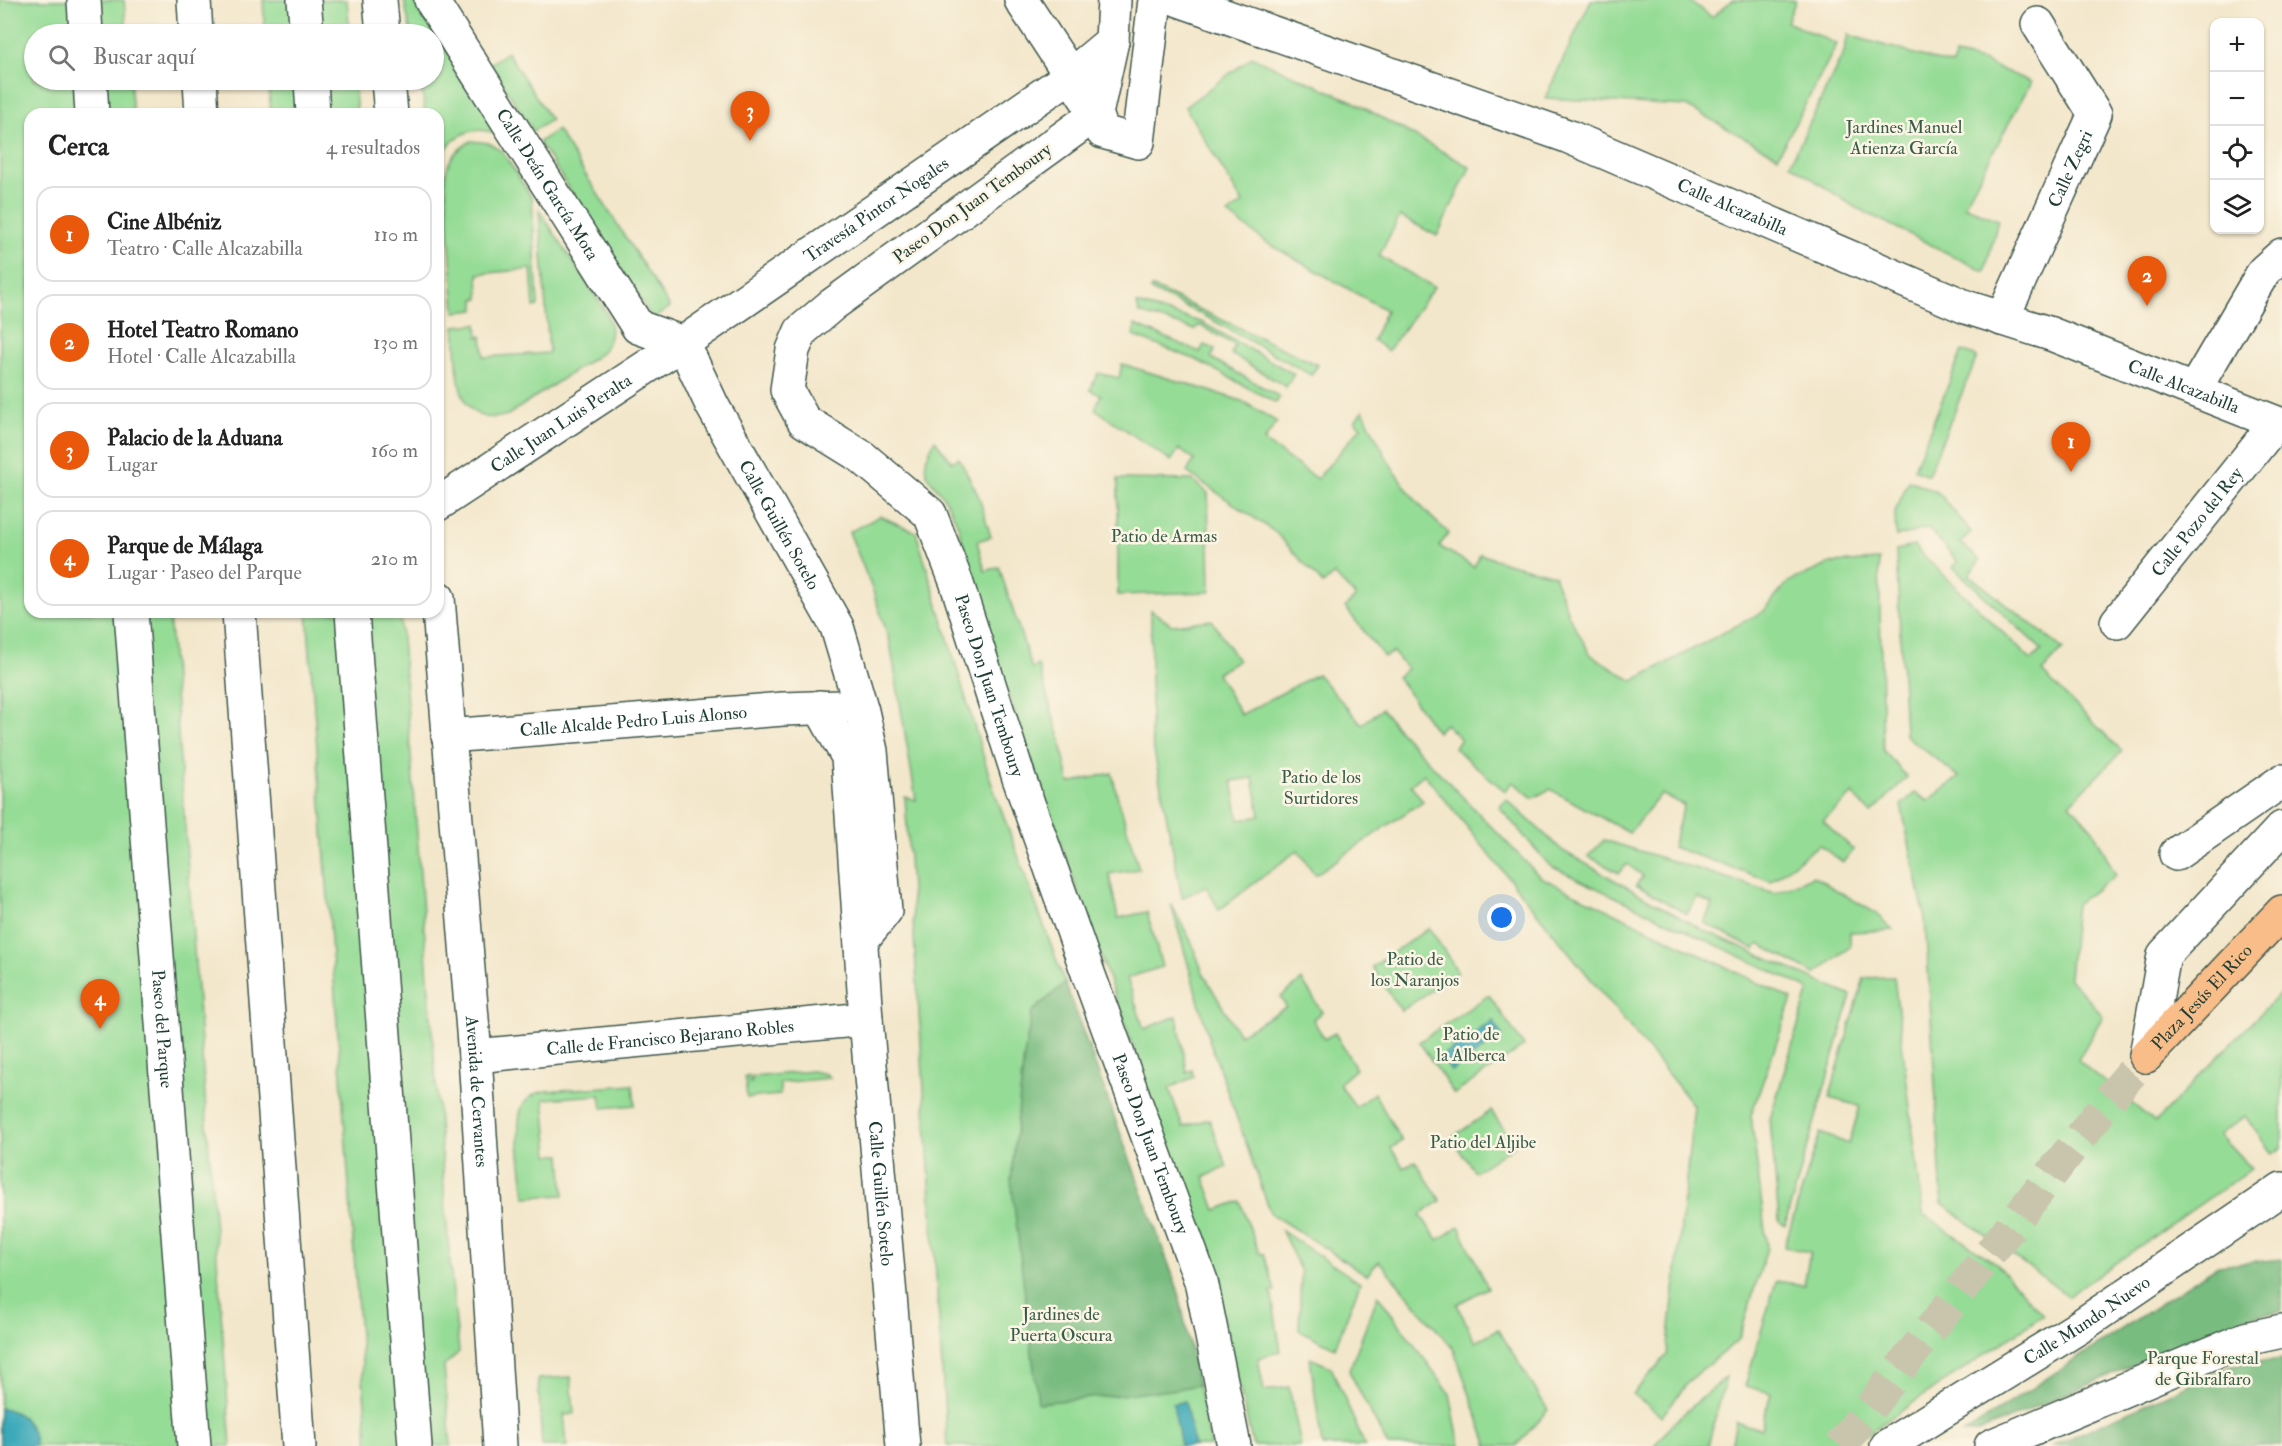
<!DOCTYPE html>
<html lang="es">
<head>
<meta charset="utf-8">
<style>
	:root { --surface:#fff; --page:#f6f6f6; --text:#222; --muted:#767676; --line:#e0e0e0; --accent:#ea580c }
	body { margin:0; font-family:"IM FELL Double Pica",serif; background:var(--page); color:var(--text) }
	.controls { position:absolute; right:18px; top:18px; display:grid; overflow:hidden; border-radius:12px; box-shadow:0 2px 4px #0004 }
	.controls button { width:54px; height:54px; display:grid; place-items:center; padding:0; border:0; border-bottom:2px solid var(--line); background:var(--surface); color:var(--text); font:30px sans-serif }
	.you { position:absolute; left:1502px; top:918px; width:21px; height:21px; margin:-15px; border:4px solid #fff; border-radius:50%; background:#1a73e8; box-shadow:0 0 0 9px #1a73e833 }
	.badge { display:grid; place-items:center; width:39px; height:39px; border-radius:50%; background:var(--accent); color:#fff; font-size:20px; font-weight:700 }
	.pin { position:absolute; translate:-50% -50px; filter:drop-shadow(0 2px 3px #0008) }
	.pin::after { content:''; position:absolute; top:32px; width:21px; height:18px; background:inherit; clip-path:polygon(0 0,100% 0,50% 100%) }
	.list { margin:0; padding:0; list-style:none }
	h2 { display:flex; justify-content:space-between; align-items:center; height:78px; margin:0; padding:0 24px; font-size:26px }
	h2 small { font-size:20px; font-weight:400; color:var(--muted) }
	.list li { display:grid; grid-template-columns:39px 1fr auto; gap:18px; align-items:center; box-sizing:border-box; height:96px; margin:0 12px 12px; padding:0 12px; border:2px solid var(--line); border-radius:18px }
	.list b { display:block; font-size:22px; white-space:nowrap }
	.list p { margin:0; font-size:20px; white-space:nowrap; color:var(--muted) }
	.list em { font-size:20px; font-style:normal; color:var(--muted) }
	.icon { flex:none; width:33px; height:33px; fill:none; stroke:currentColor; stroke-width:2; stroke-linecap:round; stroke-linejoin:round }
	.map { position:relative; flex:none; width:2282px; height:1446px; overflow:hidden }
	.search { position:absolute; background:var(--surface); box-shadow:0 2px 4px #0004; left:24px; top:24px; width:420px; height:66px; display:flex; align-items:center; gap:15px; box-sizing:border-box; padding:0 21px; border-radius:33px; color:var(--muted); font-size:22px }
	.panel { position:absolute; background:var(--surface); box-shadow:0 2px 4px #0004; left:24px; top:108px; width:420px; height:510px; border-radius:18px }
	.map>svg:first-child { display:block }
	.green { fill:#95dc96; stroke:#5a8c65; stroke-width:1.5; fill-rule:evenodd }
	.forest { fill:#78bc7f; stroke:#4c7c5a; stroke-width:1.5 }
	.water { fill:#3aa9b9; stroke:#2c7376; stroke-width:1.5 }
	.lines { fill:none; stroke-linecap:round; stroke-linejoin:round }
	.major-tunnel { stroke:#c9c5ad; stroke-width:33; stroke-dasharray:33 16; stroke-linecap:butt }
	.minor-casing { stroke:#3f564b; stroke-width:36 }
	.major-casing { stroke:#3f564b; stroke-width:36 }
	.minor { stroke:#fff; stroke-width:33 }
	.major { stroke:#f8bd88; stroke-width:33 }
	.labels { text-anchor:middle; stroke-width:5; stroke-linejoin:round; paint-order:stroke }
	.park-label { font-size:18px; fill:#375d48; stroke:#fcf5e5 }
	.street-label { font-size:18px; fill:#1f3d34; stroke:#fcf5e5 }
</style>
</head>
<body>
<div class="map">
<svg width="2282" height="1446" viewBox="0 0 2282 1446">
	<rect width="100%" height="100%" fill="#fcf5e5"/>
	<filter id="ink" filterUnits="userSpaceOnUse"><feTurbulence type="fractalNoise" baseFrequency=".0167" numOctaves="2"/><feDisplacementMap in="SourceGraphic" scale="12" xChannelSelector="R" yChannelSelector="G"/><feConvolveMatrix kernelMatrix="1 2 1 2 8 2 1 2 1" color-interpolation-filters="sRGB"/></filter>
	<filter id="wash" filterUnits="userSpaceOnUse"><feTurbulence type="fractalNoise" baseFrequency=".008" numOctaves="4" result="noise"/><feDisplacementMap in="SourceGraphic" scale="24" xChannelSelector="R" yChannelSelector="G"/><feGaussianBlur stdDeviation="1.35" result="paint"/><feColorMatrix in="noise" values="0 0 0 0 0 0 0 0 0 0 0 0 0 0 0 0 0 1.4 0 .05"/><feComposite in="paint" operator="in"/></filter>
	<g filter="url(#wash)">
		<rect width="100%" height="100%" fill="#f3e7cb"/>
		<!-- green -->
		<g class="green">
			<polygon points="0,0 124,0 127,34 34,34 34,80 130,80 133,114 30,114 30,612 169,612 231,1446 0,1446"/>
			<polygon points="263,0 347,0 350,34 265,34"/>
			<path d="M404,0H414L505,139C500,137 493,132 487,131C464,127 448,143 438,161V114H425L421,80H434V34H411Z"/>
			<polygon points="1591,0 1688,0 1712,17 1733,0 1796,0 1787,22 1837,44 1778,156 1686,106 1545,98"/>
			<polygon points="1848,35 1953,65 1955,55 1982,61 2031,82 1964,206 1998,220 1985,272 1853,206 1790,164 1844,52"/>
			<polygon points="507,52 551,120 533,131 490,64"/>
			<polygon points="1252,57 1352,101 1470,167 1437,236 1400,216 1379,256 1434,287 1388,351 1373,340 1386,310 1269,244 1228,214 1243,203 1185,107"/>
			<polygon points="268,80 354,80 357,114 271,114"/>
			<polygon points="557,130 670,307 653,319 539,142"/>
			<path d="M471,141L489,143L502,151L532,198L538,306L534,307L531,269L478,274L479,299H475V310L455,312L445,179C447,159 455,151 471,141Z"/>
			<path d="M539,210L606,312C614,329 612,340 600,354L508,415C451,432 458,362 455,326L477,324L478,337L482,336L484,357L549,353Z"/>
			<polygon points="1152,287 1318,365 1311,375 1205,316 1150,290"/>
			<polygon points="1137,304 1201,322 1294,374 1286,387 1231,354 1235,345 1199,325 1195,330 1139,313"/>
			<polygon points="1135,325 1200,352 1204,345 1215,349 1211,358 1280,397 1276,403 1197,360 1133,336"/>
			<polygon points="1962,351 1977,357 1928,475 1914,469"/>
			<path d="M1122,364L1242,401L1277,422L1264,441L1317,479L1361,427L1355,421L1363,410C1386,460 1406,498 1449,533L1439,546L1474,567L1480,554L1510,564L1554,575L1569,616L1591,655L1633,681L1764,611L1788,582L1832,563L1879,560L1883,750L1907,777L1871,814L1853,794L1823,821L1854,850L1843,862L1819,845L1771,881L1672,847L1684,805L1661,794L1629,833L1550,789L1533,798L1513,782L1505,791L1454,748L1461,739L1445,724L1437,732L1397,677L1407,669L1393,652L1384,657L1345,607L1356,597L1334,574L1323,584L1276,533L1187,472L1194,460L1179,449L1171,461L1095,409L1101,395L1090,390L1098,373L1119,378Z"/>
			<path d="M935,440L952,462L959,458L979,497L991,537L977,541L985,571L999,567L1032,669L1038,665L1061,742L1069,783L1112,773L1117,795L1139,869L1109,874L1118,918L1147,912L1162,967L1127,978L1144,1029L1177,1016L1187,1072L1192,1070L1194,1077L1169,1088L1183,1127L1209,1119L1227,1167L1204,1177L1216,1210L1240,1201L1259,1253L1264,1254L1275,1291L1271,1292L1281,1351L1258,1358L1264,1391L1289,1387L1301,1446H1253L1213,1273L1005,686L958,526C954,517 950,507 945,499C926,473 917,473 935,440Z"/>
			<polygon points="1118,479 1192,480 1208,493 1210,592 1118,595"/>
			<polygon points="1909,480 1939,493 1971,532 1961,543 1980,560 1969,575 2063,649 2042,672 2122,751 2070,804 2093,830 2116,875 2076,904 2069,978 2103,1016 2078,1060 2155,1122 2282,991 2282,1148 2272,1154 2245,1116 2219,1135 2251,1169 2068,1296 1942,1203 1925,918 1901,805 1915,793 1928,801 1959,777 1905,735 1896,550 1914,546 2031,660 2042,650 1953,567 1958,562 1928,528 1896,537 1895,512"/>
			<polygon points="880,516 916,532 992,785 1178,1290 1211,1446 947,1446 905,797 916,800 890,643 873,591 849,532"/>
			<path d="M1151,610L1172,625L1212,620L1238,661L1217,673L1241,715L1317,674L1362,724L1382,709L1400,732L1540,877L1792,999L1751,1115L1767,1248L1739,1339L1690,1380L1662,1416L1633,1394L1667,1355L1694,1106L1424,774L1411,785L1423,801L1315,875L1298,850L1219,910L1206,886L1182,898L1151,735ZM1253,778L1260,816L1239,820L1232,781Z"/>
			<polygon points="307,612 400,612 450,1265 459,1352 444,1366 451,1446 368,1446"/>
			<polygon points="1506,799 1563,851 1701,929 1851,996 1785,1225 1779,1221 1770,1119 1809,989 1550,866 1499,807"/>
			<polygon points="1604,840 1775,893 1813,876 1874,912 1893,930 1850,932 1850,947 1815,974 1759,944 1755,949 1704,923 1712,904 1697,897 1687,914 1636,885 1643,876 1627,864 1619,873 1588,856"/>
			<polygon points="1171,904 1190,939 1204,975 1239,1035 1286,1007 1281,997 1302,980 1322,1012 1313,1019 1324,1039 1335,1033 1356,1069 1339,1084 1356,1107 1374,1093 1402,1141 1391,1148 1404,1168 1415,1161 1441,1201 1420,1215 1438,1240 1459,1226 1488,1288 1457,1304 1475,1342 1498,1329 1548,1410 1516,1446 1488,1446 1454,1350 1379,1261 1367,1275 1271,1214 1210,1042"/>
			<polygon points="1429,928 1458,972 1401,1011 1372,967"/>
			<polygon points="1894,977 1923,1214 1997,1264 2043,1315 1849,1446 1731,1446 1736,1422 1761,1429 1771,1393 1745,1386 1776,1281 1804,1285 1810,1252 1784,1247 1820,1133 1849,1144 1860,1106 1829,1098 1864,978"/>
			<polygon points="1489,995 1524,1046 1454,1094 1419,1042"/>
			<polygon points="812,1071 826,1074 830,1078 780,1083 780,1095 747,1098 745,1077 749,1076 750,1083 752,1082 752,1077"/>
			<path d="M633,1085L635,1105L602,1108L600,1095L544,1099L549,1155H561L564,1195L525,1197C523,1176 514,1125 522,1107C527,1097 535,1093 545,1091Z"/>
			<polygon points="1491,1111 1515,1145 1475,1172 1451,1138"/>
			<polygon points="1282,1231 1360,1283 1335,1348 1299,1330 1301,1272"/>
			<polygon points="1378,1295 1450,1394 1460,1446 1388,1446 1349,1371"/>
			<polygon points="1310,1358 1331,1367 1365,1446 1322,1446"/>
			<polygon points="571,1377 574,1414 564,1415 567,1446 542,1446 538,1379"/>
			<polygon points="1726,1377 1708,1446 1655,1446 1672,1424"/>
		</g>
		<!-- forest -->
		<g class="forest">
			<polygon points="1065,983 1178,1290 1198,1385 1171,1390 1038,1403 1011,1180 1024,1056 1032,1012"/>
			<polygon points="2282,1259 2282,1310 2244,1318 1978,1432 1964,1433 2217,1266"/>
			<polygon points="2282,1359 2282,1446 2052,1446 2232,1365"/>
		</g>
		<!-- water -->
		<g class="water">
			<polygon points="1493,1021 1502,1036 1451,1071 1441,1056"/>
			<polygon points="1185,1401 1194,1446 1181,1446 1173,1404"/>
			<path d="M0,1408C20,1410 35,1425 35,1446H0Z"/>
		</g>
	</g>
	<g filter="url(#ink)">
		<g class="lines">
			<!-- major-tunnel -->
			<polyline class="major-tunnel" points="1840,1446 2116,1091 2146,1056"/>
			<defs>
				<g id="minor">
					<polyline points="84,0 86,34"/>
					<polyline points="194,0 196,34"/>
					<polyline points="304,0 307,34"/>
					<polyline points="380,0 383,34"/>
					<path id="s1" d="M431,0L638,327L683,343"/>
					<polyline points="1021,0 1096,114 1103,132 1138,142 1155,0"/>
					<path id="s2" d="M1179,0L1567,136L1966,307L2051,334L2282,425"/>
					<path id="s3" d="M1112,41L1096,114L832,305L801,331L793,350L787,390L804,421L862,457L930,514L956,581L1019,778L1088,973L1201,1281L1234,1446"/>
					<polyline points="90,80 92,114"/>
					<polyline points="200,80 202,114"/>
					<polyline points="311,80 313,114"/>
					<polyline points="388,80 391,114"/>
					<path id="s4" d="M2002,319L2095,114L2038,24"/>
					<path id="s5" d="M683,343L712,405L837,627L862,711L871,751L885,911L861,941"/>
					<polyline points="2194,390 2264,271 2282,255"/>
					<path id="s6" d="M438,504L683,343L1070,76L1112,41L1114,0"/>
					<path id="s7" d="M438,598L475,1056L500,1446"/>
					<path id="s8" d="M131,612L194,1446"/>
					<polyline points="239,612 299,1446"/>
					<polyline points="352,612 415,1446"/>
					<path id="s9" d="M2117,622L2276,423"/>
					<path id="s10" d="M820,707L848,757L866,1019L903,1446"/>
					<path id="s11" d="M448,736L783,709L841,707"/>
					<polyline points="2176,854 2282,781"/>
					<path id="s12" d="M475,1056L866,1019"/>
					<polyline points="2146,1056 2164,955 2282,828"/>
					<path id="s13" d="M1887,1446L2076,1329L2282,1189"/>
					<polyline points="1991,1446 2245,1339 2282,1331"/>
				</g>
				<g id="major">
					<path id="s14" d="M2146,1056L2282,912"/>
				</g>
			</defs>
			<!-- minor casing -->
			<use href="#minor" class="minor-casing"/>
			<!-- major casing -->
			<use href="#major" class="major-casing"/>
			<!-- minor -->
			<use href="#minor" class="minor"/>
			<!-- major -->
			<use href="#major" class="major"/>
		</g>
	</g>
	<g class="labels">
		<!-- park labels -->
		<g class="park-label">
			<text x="1904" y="133">Jardines Manuel<tspan x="1904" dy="21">Atienza García</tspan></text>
			<text x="1164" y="542">Patio de Armas</text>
			<text x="1321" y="783">Patio de los<tspan x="1321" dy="21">Surtidores</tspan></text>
			<text x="1415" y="965">Patio de<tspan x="1415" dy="21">los Naranjos</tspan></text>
			<text x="1471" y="1040">Patio de<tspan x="1471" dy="21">la Alberca</tspan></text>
			<text x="1483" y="1148">Patio del Aljibe</text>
			<text x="1061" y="1320">Jardines de<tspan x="1061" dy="21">Puerta Oscura</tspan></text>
			<text x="2203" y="1364">Parque Forestal<tspan x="2203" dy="21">de Gibralfaro</tspan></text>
		</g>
		<!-- street labels -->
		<g class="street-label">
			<text dy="6" stroke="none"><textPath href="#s4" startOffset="165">Calle Zegri</textPath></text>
			<text dy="6" stroke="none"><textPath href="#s1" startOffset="218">Calle Deán García Mota</textPath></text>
			<text transform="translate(972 203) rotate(-36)" y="6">Paseo Don Juan Temboury</text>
			<text dy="6" stroke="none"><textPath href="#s2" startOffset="591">Calle Alcazabilla</textPath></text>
			<text dy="6" stroke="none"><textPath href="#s6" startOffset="528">Travesía Pintor Nogales</textPath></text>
			<text dy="6" stroke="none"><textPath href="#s2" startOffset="1077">Calle Alcazabilla</textPath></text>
			<text dy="6" stroke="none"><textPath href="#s6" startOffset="147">Calle Juan Luis Peralta</textPath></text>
			<text dy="6" stroke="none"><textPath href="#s9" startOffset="128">Calle Pozo del Rey</textPath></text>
			<text dy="6" stroke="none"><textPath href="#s5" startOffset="206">Calle Guillén Sotelo</textPath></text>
			<text dy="6" stroke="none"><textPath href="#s3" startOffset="876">Paseo Don Juan Temboury</textPath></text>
			<text dy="6" stroke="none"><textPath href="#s11" startOffset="186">Calle Alcalde Pedro Luis Alonso</textPath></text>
			<text dy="6" stroke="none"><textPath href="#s14" startOffset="81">Plaza Jesús El Rico</textPath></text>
			<text dy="6" stroke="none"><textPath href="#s8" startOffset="418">Paseo del Parque</textPath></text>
			<text dy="6" stroke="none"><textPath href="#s12" startOffset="196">Calle de Francisco Bejarano Robles</textPath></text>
			<text dy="6" stroke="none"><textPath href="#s7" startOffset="495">Avenida de Cervantes</textPath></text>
			<text dy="6" stroke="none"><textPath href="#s3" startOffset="1362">Paseo Don Juan Temboury</textPath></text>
			<text dy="6" stroke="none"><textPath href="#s10" startOffset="495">Calle Guillén Sotelo</textPath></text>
			<text dy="6" stroke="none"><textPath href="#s13" startOffset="236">Calle Mundo Nuevo</textPath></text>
		</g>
	</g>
</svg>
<div class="controls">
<button>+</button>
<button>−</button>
<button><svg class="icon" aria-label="locate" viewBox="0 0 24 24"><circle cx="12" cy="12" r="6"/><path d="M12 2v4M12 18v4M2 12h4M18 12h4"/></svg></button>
<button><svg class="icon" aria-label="layers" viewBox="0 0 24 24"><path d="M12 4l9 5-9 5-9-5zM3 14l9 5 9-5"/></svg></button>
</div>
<div class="you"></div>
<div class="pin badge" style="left:2071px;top:472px">1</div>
<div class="pin badge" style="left:2147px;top:306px">2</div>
<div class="pin badge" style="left:750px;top:141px">3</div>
<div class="pin badge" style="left:100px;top:1029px">4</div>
<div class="search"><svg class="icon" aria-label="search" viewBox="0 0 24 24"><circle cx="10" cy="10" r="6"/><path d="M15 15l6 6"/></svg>Buscar aquí</div>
<section class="panel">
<h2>Cerca<small>4 resultados</small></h2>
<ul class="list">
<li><span class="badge">1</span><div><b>Cine Albéniz</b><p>Teatro · Calle Alcazabilla</p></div><em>110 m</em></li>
<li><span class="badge">2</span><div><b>Hotel Teatro Romano</b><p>Hotel · Calle Alcazabilla</p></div><em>130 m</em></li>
<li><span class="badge">3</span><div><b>Palacio de la Aduana</b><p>Lugar</p></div><em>160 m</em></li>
<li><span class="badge">4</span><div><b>Parque de Málaga</b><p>Lugar · Paseo del Parque</p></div><em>210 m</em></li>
</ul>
</section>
</div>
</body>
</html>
